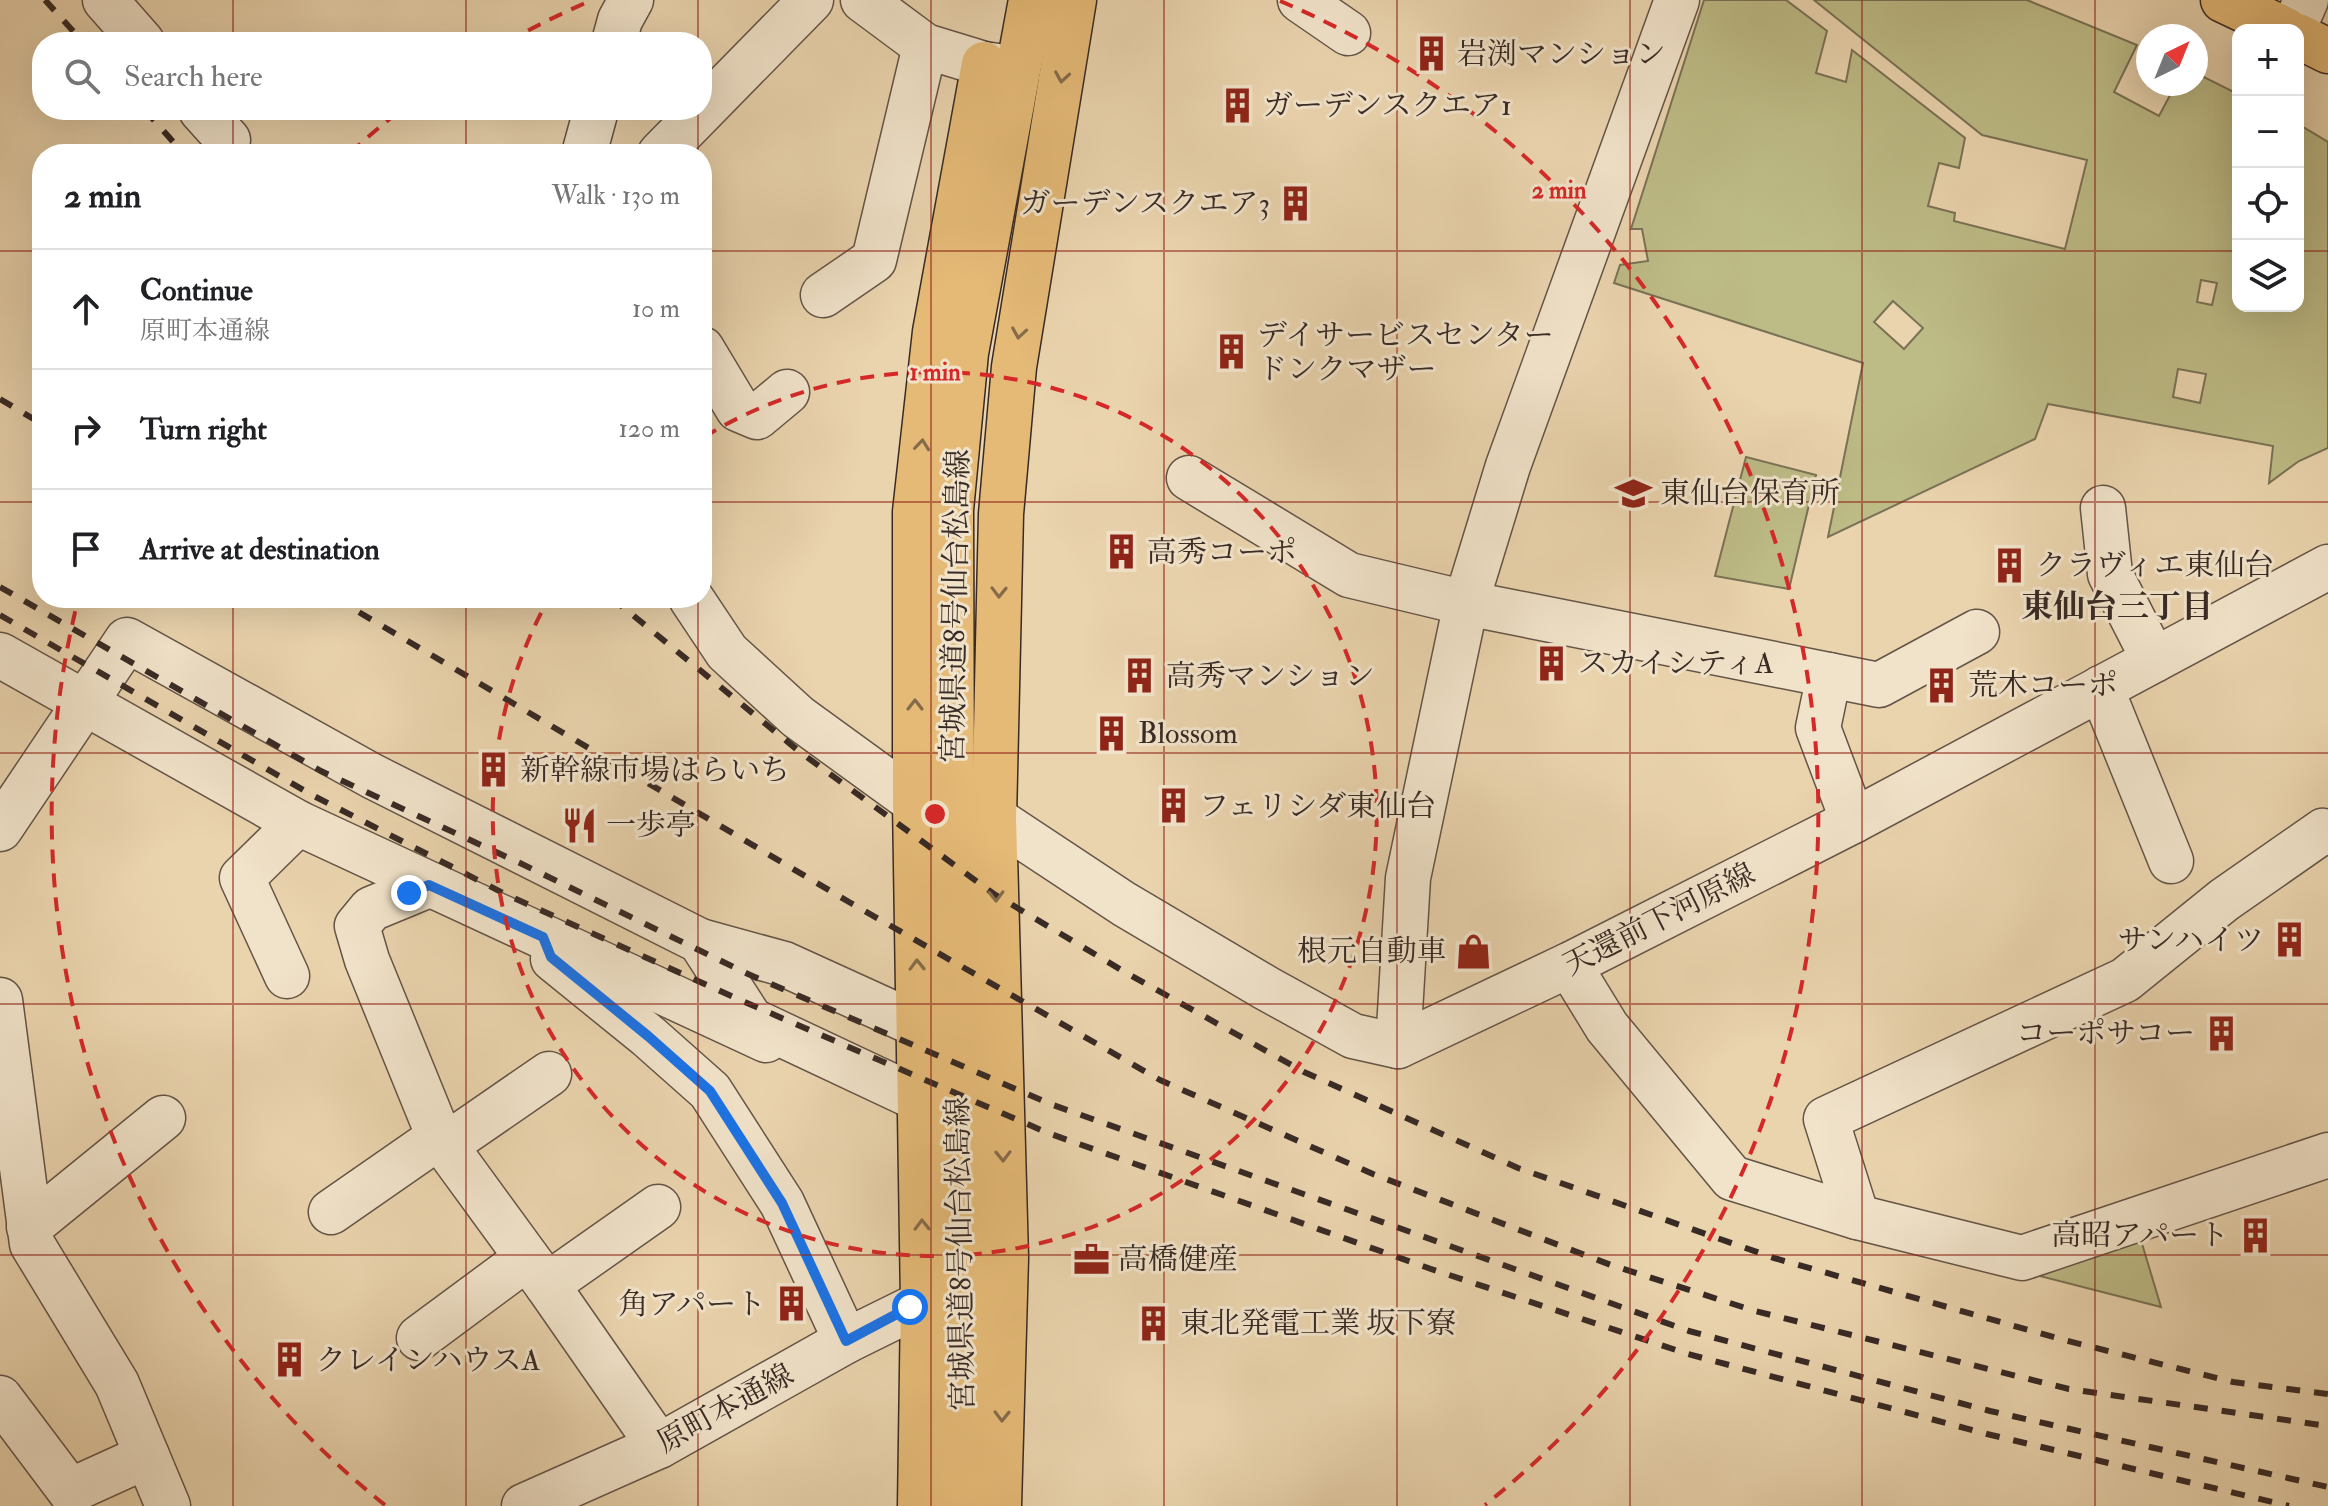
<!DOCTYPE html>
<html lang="en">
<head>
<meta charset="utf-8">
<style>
	:root { --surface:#fff; --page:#f6f6f6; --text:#202124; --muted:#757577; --line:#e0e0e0 }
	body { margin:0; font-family:"IM FELL Double Pica","Noto Serif JP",serif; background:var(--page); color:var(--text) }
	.controls { position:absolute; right:24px; top:24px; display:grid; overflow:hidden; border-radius:16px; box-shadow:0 8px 32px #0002 }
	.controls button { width:72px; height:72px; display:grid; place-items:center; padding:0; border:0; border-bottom:2px solid var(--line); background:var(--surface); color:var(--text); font:40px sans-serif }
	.compass { position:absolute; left:2136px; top:24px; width:72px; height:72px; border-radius:50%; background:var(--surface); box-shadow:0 8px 32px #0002; rotate:43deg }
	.stop { position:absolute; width:24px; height:24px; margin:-18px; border:6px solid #1a73e8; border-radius:50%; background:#fff }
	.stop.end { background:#1a73e8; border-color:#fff; box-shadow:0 2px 8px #0008 }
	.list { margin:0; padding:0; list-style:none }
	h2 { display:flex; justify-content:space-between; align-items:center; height:104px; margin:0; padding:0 32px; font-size:34px }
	h2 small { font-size:26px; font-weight:400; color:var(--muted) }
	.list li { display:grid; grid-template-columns:52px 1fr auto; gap:24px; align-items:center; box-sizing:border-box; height:120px; padding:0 32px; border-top:2px solid var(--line) }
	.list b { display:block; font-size:30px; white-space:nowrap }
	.list p { margin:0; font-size:26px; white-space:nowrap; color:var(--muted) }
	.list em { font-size:26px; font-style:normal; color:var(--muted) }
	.icon { flex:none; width:44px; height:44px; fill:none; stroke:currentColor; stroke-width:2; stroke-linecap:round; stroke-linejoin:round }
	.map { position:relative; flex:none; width:2328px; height:1506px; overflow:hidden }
	.search { position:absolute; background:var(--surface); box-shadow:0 8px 32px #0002; left:32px; top:32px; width:680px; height:88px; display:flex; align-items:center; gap:20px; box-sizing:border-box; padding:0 28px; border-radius:32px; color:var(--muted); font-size:30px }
	.panel { position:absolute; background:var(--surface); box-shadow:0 8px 32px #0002; left:32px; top:144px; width:680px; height:464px; border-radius:32px }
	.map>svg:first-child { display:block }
	.green { fill:#bdbb86; stroke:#7a7256; stroke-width:2; fill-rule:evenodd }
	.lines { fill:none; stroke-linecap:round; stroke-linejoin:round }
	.minor-casing { stroke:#645447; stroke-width:47 }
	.major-casing { stroke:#382a25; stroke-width:47 }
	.minor { stroke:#f1e3ca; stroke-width:44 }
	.major { stroke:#e5ba77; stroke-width:44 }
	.rail { stroke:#382a25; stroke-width:6; stroke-dasharray:14 14; stroke-linecap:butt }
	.oneway { stroke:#866b4a }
	.route { stroke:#1a73e8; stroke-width:10 }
	.grid { fill:none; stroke:#8f2418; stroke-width:2; stroke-opacity:0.55 }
	.ring { fill:none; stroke:#d62828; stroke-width:4; stroke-dasharray:14 10 }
	.labels { text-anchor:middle; stroke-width:6; stroke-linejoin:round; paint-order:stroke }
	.poi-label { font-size:30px; fill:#382a25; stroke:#f1e3ca; text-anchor:start }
	.street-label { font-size:30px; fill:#382a25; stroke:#f1e3ca }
	.neighbourhood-label { font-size:32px; font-weight:bold; fill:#382a25; stroke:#f1e3ca }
	.centre { fill:#d62828; stroke:#f1e3ca; stroke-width:4 }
	.ring-label { font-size:24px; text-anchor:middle; font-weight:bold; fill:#d62828; stroke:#f1e3ca; stroke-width:6; stroke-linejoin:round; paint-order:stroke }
</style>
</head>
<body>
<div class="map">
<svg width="2328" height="1506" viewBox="0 0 2328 1506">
	<rect width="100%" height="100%" fill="#ead4ae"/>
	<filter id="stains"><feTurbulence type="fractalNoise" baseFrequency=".0025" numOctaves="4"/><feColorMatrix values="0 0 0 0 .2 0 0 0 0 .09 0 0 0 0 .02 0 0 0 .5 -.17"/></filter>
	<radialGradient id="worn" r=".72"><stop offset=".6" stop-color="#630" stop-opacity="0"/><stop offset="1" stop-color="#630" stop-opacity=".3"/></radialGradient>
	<!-- green -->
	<g class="green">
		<path d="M1704,0H1786L1827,31L1816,73L1846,82L1852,50L1965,138L1959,168L1939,163L1928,206L1955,213L1954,221L2065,249L2087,160L1982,135L1814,0H2027L2137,45L2114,92L2159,116L2176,84H2196V73L2238,94V306H2298V124L2328,142V448L2299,461L2269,483L2273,446L2048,404L2035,439L1828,537L1863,363L1614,283L1620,265L1648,261L1642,229H1631ZM2201,280L2217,283L2212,305L2197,302ZM1893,301L1923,328L1904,349L1874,322ZM2178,369L2206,374L2200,403L2173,397Z"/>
		<polygon points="1746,457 1816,475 1789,589 1715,576"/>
		<polygon points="2140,1237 2161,1307 2024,1272"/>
	</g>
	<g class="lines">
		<defs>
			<g id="minor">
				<polyline points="105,0 142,42"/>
				<polyline points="863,0 925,46 984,64 1018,69"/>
				<polyline points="1300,0 1348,33"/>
				<polyline points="2293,30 2306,0"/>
				<polyline points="614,42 620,20 631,0"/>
				<polyline points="201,110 228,140"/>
				<polyline points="584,154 596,110"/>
				<polyline points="660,154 811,0"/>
				<polyline points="823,295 874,260 925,46"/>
				<polyline points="702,349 738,409 757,417 787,392"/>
				<polyline points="1189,478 1349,575 1466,603 1829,675 1818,728 1853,821"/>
				<polyline points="2103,508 2110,574 2154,660"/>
				<polyline points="691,598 727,652 798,717 915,802"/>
				<polyline points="0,655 298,823 766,1040"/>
				<polyline points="1829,675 1879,685 1977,632"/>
				<polyline points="2101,688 2171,861"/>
				<polyline points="994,818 1124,904 1266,988 1353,1036 1398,1046 1569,965 1853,821 2328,567"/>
				<polyline points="0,829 127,640 372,776 700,941 751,1020 919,1099"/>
				<polyline points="700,941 784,964 918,1025"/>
				<polyline points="553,959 648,1036 710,1091 782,1203 846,1341"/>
				<polyline points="1569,965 1607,1027 1732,1178 1857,1217 2022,1258 2328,1155"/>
				<polyline points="287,976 242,878 298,823"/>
				<polyline points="0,1000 32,1244 117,1384 168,1506"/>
				<polyline points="1398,1046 1408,878 1466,603 1508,466 1677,0"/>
				<polyline points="439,1137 547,1285 659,1446"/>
				<polyline points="446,1145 549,1074"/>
				<polyline points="331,1212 439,1137 367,960 357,926 371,909 429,885"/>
				<polyline points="1857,1217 1826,1119 2125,980 2224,900 2323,831 2328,833"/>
				<polyline points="29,1227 163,1118"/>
				<polyline points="547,1285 658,1207"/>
				<polyline points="419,1338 527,1258"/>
				<polyline points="0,1398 70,1491 147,1456"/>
				<polyline points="524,1506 659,1446 846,1341 923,1303"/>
			</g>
			<g id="major">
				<polyline points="2223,0 2286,30"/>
				<polyline points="2298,36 2328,51"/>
				<polyline points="920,1506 923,1303 915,802 915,512 935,332 984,64"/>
				<polyline points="961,1506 963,1268 952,796 951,510 966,353 1031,0"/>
				<polyline points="999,1506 1006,1258 994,818 1001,514 1014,367 1074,0"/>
			</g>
		</defs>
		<!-- minor casing -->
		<use href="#minor" class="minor-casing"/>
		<!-- major casing -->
		<use href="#major" class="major-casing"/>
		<!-- minor -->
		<use href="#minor" class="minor"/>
		<!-- major -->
		<use href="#major" class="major"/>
		<!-- rail -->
		<g class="rail">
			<polyline points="45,0 83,42"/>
			<polyline points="145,110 184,154"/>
			<polyline points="0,399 42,424"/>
			<polyline points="0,587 321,771 522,864 748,974 1053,1105 1689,1331 1990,1411 2328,1487"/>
			<polyline points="335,598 849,902 1160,1080 1373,1174 1611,1265 1755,1311 2069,1389 2328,1426"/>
			<polyline points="612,598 800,752 994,894 1123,971 1304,1072 1518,1168 1774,1258 2064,1340 2233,1382 2328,1394"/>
			<polyline points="0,615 312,795 505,894 740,1000 1048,1133 1431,1269 1688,1354 1987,1434 2289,1506"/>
		</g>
	</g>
	<!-- one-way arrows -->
	<defs><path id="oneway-chevron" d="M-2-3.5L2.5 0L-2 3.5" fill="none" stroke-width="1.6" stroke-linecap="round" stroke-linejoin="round" transform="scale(2)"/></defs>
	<g class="oneway">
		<use href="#oneway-chevron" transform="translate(1062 77) rotate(99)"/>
		<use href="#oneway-chevron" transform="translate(1019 333) rotate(99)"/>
		<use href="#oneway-chevron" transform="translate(922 445) rotate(-84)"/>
		<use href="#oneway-chevron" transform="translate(999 592) rotate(91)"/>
		<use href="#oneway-chevron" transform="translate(915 705) rotate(-90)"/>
		<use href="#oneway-chevron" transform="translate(996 896) rotate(89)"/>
		<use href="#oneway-chevron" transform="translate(917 965) rotate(-91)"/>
		<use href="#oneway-chevron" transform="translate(1003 1156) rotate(89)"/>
		<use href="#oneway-chevron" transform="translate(922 1225) rotate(-91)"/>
		<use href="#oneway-chevron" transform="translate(1002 1416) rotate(91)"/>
	</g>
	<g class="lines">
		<!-- route -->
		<polyline class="route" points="409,893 429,885 543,937 551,957 648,1036 710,1091 782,1203 846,1341 910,1307"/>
	</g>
	<!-- grid -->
	<path class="grid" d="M233,0V42M466,0V42M698,0V42M931,0V1506M1164,0V1506M1397,0V1506M1630,0V1506M1862,0V1506M2095,0V1506M233,110V154M466,110V154M698,110V154M0,251H42M702,251H2238M2298,251H2328M0,502H42M702,502H2328M233,598V1506M466,598V1506M698,598V1506M0,753H2328M0,1004H2328M0,1255H2328"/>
	<!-- distance rings -->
	<g class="ring">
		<path d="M704 437A442 442 0 1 1 548 600"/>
		<path d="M385 1505A883 883 0 0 1 78 600M350 153A883 883 0 0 1 397 113M507 42A883 883 0 0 1 590 1M1280 1A883 883 0 0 1 1485 1505"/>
	</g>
	<!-- icons -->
	<defs>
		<symbol id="building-bare" viewBox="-9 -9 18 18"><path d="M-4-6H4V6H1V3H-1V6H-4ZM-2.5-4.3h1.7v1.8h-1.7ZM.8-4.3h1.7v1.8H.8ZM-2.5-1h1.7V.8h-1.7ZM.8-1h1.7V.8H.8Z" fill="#8f2418" stroke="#f1e3ca" stroke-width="2.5" paint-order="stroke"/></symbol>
		<symbol id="school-bare" viewBox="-9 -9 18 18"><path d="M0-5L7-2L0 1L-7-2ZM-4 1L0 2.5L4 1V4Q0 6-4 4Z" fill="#8f2418" stroke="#f1e3ca" stroke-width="2.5" paint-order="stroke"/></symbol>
		<symbol id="restaurant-bare" viewBox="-9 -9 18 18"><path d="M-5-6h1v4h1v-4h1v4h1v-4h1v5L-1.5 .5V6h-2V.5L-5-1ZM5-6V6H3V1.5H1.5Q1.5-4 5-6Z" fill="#8f2418" stroke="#f1e3ca" stroke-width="2.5" paint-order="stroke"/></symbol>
		<symbol id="shop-bare" viewBox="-9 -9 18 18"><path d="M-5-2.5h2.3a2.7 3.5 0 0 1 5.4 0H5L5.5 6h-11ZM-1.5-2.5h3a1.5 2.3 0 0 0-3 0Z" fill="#8f2418" stroke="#f1e3ca" stroke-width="2.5" paint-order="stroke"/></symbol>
		<symbol id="office-bare" viewBox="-9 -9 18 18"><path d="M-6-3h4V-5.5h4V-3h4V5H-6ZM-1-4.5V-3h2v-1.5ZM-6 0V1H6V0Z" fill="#8f2418" stroke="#f1e3ca" stroke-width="2.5" paint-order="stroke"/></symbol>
	</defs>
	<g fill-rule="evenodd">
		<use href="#building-bare" x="1406" y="28" width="51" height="51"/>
		<use href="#building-bare" x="1212" y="80" width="51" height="51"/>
		<use href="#building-bare" x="1270" y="178" width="51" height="51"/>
		<use href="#building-bare" x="1206" y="326" width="51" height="51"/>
		<use href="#school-bare" x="1608" y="468" width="51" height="51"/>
		<use href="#building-bare" x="1096" y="526" width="51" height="51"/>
		<use href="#building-bare" x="1984" y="540" width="51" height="51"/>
		<use href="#building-bare" x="1526" y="638" width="51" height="51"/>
		<use href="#building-bare" x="1114" y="650" width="51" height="51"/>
		<use href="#building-bare" x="1916" y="660" width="51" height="51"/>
		<use href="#building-bare" x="1086" y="708" width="51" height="51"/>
		<use href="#building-bare" x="468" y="744" width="51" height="51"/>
		<use href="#building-bare" x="1148" y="780" width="51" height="51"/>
		<use href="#restaurant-bare" x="554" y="800" width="51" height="51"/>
		<use href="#building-bare" x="2264" y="914" width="51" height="51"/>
		<use href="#shop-bare" x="1448" y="926" width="51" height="51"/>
		<use href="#building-bare" x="2196" y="1008" width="51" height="51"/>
		<use href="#building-bare" x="2230" y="1210" width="51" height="51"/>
		<use href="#office-bare" x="1066" y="1234" width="51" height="51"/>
		<use href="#building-bare" x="766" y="1278" width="51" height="51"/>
		<use href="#building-bare" x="1128" y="1298" width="51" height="51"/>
		<use href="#building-bare" x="264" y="1334" width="51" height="51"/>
	</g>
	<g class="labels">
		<!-- poi labels -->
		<g class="poi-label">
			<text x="1457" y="64">岩渕マンション</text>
			<text x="1263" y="115">ガーデンスクエア1</text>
			<text x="1270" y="213" text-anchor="end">ガーデンスクエア3</text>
			<text x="1257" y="345">デイサービスセンター<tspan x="1257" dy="34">ドンクマザー</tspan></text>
			<text x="1660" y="503">東仙台保育所</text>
			<text x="1147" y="562">高秀コーポ</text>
			<text x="2036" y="575">クラヴィエ東仙台</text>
			<text x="1578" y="673">スカイシティA</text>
			<text x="1166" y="686">高秀マンション</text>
			<text x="1968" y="695">荒木コーポ</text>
			<text x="1138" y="743">Blossom</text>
			<text x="520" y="780">新幹線市場はらいち</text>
			<text x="1199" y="816">フェリシダ東仙台</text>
			<text x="606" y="835">一歩亭</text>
			<text x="2264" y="950" text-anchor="end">サンハイツ</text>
			<text x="1447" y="961" text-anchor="end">根元自動車</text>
			<text x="2195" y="1043" text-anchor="end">コーポサコー</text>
			<text x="2229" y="1245" text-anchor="end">高昭アパート</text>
			<text x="1118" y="1269">高橋健産</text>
			<text x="766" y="1314" text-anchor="end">角アパート</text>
			<text x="1180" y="1333">東北発電工業 坂下寮</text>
			<text x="316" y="1370">クレインハウスA</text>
		</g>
		<!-- street labels -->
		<g class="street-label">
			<text transform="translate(955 606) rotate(-89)" y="10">宮城県道8号仙台松島線</text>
			<text transform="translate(1659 919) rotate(-27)" y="10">天還前下河原線</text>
			<text transform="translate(960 1254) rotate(-91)" y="10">宮城県道8号仙台松島線</text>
			<text transform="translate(725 1408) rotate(-29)" y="10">原町本通線</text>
		</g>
		<!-- neighbourhood labels -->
		<g class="neighbourhood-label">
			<text x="2117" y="617">東仙台三丁目</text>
		</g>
	</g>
	<circle cx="935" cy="814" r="12" class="centre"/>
	<g class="ring-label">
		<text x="1559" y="198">2 min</text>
		<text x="935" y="380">1 min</text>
	</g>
	<rect width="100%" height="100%" filter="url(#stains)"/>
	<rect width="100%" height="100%" fill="url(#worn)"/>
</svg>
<div class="controls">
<button>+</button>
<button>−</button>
<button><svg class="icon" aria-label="locate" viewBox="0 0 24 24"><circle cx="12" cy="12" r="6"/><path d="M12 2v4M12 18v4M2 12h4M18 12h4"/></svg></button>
<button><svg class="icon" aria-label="layers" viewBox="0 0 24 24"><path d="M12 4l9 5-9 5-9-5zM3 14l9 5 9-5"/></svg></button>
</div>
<svg class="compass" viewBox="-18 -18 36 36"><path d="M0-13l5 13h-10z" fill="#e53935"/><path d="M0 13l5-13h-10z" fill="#757577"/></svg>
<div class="stop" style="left:910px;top:1307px"></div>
<div class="stop end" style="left:409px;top:893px"></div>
<div class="search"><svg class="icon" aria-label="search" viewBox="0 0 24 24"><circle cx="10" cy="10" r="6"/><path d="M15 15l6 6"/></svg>Search here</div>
<section class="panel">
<h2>2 min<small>Walk · 130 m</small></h2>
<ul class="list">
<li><svg class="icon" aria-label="ahead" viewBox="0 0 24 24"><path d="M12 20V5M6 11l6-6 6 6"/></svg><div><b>Continue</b><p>原町本通線</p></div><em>10 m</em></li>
<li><svg class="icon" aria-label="right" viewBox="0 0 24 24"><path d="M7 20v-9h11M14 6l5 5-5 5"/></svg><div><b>Turn right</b></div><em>120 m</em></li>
<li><svg class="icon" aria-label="arrive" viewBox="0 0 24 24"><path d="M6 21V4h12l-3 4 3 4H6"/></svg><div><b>Arrive at destination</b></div></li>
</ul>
</section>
</div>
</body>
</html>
